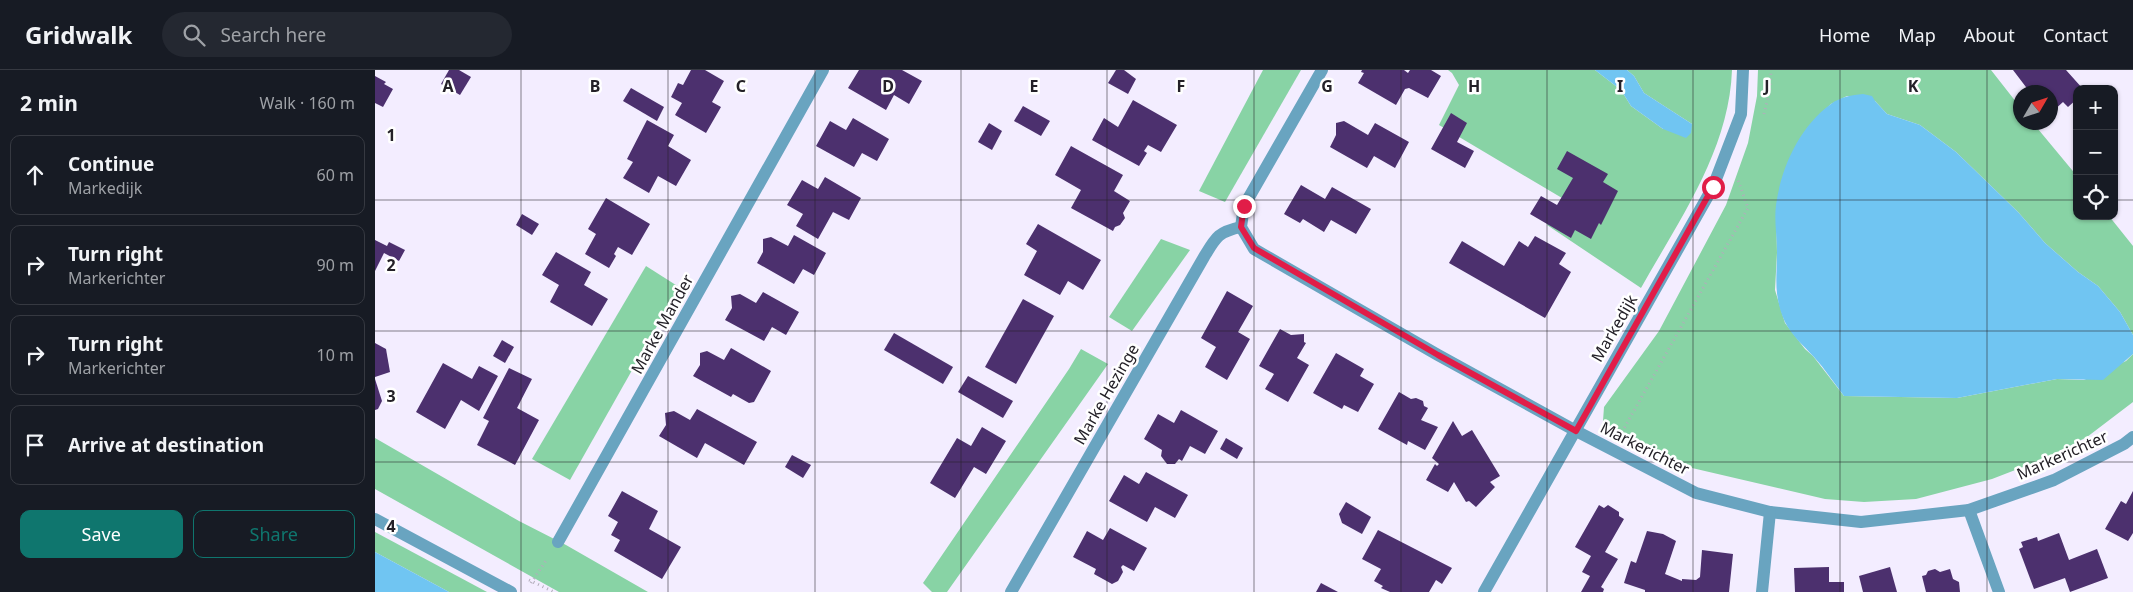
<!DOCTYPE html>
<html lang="en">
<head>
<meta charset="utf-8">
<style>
	:root { --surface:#171b24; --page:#242831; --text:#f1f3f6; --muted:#9ea1a6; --line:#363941; --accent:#0f766e }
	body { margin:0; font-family:"Noto Sans",sans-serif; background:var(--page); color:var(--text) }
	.controls { position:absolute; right:15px; top:15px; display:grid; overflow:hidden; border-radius:10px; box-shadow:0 1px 4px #0004 }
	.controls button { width:45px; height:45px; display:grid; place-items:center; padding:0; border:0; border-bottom:1px solid var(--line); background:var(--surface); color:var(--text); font:25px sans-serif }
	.compass { position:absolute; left:1638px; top:15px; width:45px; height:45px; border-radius:50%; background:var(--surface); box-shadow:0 1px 4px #0004; rotate:51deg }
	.stop { position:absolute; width:15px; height:15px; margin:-11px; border:4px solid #e11d48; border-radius:50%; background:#fff }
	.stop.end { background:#e11d48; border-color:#fff; box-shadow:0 1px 5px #0008 }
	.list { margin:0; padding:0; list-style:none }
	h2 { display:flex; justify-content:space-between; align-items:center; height:65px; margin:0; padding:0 20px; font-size:21px }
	h2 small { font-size:16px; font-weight:400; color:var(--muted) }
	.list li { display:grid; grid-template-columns:32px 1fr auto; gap:15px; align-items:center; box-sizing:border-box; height:80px; margin:0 10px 10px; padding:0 10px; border:1px solid var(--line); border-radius:10px }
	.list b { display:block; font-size:19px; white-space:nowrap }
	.list p { margin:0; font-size:16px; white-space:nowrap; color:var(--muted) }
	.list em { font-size:16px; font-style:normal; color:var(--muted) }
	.actions { display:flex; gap:10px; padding:15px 20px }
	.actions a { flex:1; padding:11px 0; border:1px solid var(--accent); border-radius:10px; text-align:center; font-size:18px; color:var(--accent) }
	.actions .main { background:var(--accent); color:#fff }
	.icon { flex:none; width:28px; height:28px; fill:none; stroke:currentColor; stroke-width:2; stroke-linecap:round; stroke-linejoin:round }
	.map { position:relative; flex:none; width:1758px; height:522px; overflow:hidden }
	header { display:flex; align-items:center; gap:30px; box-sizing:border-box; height:70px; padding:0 25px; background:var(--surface); border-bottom:1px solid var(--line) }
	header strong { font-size:24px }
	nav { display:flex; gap:28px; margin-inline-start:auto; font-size:18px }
	.search { width:350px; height:45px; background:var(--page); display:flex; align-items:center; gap:12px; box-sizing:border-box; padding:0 18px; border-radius:28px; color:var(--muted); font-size:19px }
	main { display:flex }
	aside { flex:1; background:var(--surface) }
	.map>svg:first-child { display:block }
	.green { fill:#88d3a5 }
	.water { fill:#70c5f2 }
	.building { fill:#4c306e }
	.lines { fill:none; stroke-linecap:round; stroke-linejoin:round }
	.path { stroke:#b2adbb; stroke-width:3; stroke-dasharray:1 4; stroke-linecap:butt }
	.minor { stroke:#69a4c0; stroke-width:12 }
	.route { stroke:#e11d48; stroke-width:6 }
	.grid { fill:none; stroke:#242128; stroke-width:1; stroke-opacity:0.55 }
	.labels { text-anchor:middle; stroke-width:5; stroke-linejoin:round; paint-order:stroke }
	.street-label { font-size:16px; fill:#242128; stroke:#fff }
	.grid-label { font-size:16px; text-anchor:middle; font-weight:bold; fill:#242128; stroke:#fff; stroke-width:5; stroke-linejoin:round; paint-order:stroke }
</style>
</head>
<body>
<header>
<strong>Gridwalk</strong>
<div class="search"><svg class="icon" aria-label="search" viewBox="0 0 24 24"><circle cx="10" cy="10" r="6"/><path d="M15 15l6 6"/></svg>Search here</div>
<nav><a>Home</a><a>Map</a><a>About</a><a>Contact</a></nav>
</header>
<main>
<aside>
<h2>2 min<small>Walk · 160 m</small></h2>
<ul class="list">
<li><svg class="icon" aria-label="ahead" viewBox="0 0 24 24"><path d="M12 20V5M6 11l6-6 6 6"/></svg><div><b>Continue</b><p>Markedijk</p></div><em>60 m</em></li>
<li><svg class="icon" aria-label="right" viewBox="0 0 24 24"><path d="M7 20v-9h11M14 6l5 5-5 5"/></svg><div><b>Turn right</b><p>Markerichter</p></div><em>90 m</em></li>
<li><svg class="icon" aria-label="right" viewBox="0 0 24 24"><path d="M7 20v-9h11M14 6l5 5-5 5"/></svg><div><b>Turn right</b><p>Markerichter</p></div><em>10 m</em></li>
<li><svg class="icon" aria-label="arrive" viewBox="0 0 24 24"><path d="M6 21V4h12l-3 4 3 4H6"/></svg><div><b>Arrive at destination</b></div></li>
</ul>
<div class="actions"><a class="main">Save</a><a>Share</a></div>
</aside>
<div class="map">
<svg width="1758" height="522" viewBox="0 0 1758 522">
	<rect width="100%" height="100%" fill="#f3edff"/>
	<!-- green -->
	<g class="green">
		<polygon points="888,0 926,0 850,132 824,121"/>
		<path d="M1073,0H1220L1246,20L1256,36L1288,59L1317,54L1269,23L1259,6L1252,0H1357C1354,81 1304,150 1266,218L1172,155L1187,128L1064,55L1084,15L1077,3Z"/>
		<polygon points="1383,0 1616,0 1645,37 1646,52 1658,53 1702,106 1702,146 1734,146 1758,176 1758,265 1745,242 1723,216 1703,202 1670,173 1643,142 1581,82 1545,55 1512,44 1500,31 1472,26 1456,34 1440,49 1401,137 1402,183 1400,220 1410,253 1430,279 1438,286 1469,326 1582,328 1682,309 1709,310 1751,291 1758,284 1758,332 1712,367 1671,388 1617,409 1541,429 1489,432 1450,429 1317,398 1236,357 1228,351 1229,337 1284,261 1351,135 1373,73 1382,26"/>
		<polygon points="786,169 815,180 757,261 734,247"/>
		<polygon points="271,196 304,217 195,410 157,389"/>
		<polygon points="706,279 733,294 572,522 557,522 548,513 694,299"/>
		<polygon points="0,368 144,451 191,475 273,522 184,522 0,419"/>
		<polygon points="0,462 112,522 74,522 0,482"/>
	</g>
	<!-- water -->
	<g class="water">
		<polygon points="1220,0 1252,0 1259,6 1269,23 1317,54 1316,63 1311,68 1288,59 1256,36 1246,20"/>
		<path d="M1488,24L1497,26L1500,31L1512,44L1545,55L1581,82L1643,142L1670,173L1703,202L1723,216L1745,242L1758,265V284L1728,310L1682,309L1582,328L1469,326C1459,313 1450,299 1439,287C1429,276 1417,266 1410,252C1398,225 1402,209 1402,181C1402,166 1399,150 1401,135C1406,98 1424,57 1456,34C1465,27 1477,25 1488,24Z"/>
		<polygon points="0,482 74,522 0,522"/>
	</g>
	<!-- building -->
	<g class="building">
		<polygon points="74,0 84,0 96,7 85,25 66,14"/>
		<polygon points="316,0 330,0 349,11 337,32 346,37 331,63 300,45 307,33 296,27 303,13 308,15"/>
		<polygon points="484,0 527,0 547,11 534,34 519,25 511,40 473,18"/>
		<polygon points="741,0 749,0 761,9 753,24 733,13"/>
		<polygon points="987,0 1029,0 1033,3 1035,0 1056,0 1066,6 1053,28 1034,18 1030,19 1021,35 983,13 989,3 986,2"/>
		<polygon points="1638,0 1691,0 1708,19 1702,19 1702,29 1693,37 1688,32 1677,42 1676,22 1654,21"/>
		<polygon points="0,6 11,12 9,14 18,19 8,37 0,33"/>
		<polygon points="256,18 289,37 282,51 248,31"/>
		<polygon points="758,30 802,55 786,82 773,75 769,81 772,83 764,96 717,70 729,48 743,57"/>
		<polygon points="648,36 675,51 666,66 639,51"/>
		<polygon points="1076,43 1092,53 1082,72 1099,81 1090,98 1056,79"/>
		<polygon points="478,48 514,69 502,91 487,83 479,97 441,76 455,51 471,60"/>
		<polygon points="272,50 299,65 293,76 316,90 301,116 283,106 274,123 248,108 258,92 252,89"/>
		<polygon points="969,51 993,65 1000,53 1034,72 1020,98 999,86 992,98 955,77 961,65 961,53"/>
		<polygon points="614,53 627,61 617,80 603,72"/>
		<polygon points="696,76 748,105 739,121 755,131 748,143 750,148 745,155 740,157 738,161 696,138 706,120 680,105"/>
		<polygon points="1192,81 1233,104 1228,112 1243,121 1226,155 1224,153 1216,169 1200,160 1196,168 1155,144 1166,126 1182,135 1198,108 1182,99"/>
		<polygon points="450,107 486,128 474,150 458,142 443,169 421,156 428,144 412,135 427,110 443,119"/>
		<polygon points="926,115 950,129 957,117 996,139 981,164 956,150 949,162 928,149 925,153 909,144"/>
		<polygon points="231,128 275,154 257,185 243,177 239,184 241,186 234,198 210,184 221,164 213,159"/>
		<polygon points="147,144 164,154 157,165 141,155"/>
		<polygon points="663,154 726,190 708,220 693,211 685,225 649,205 662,181 651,174"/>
		<polygon points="419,165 451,183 439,205 428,199 419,214 382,193 388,182 388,169 396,167 413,176"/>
		<polygon points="1160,166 1191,183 1184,194 1196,202 1170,248 1074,193 1087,171 1129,196 1144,171 1153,177"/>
		<polygon points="0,170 12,176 14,172 30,180 24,191 9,183 0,201"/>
		<polygon points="181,182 216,202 209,215 233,229 217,256 175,232 184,215 167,205"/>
		<polygon points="852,221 878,236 863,262 875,269 852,310 830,297 841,277 826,268"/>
		<polygon points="388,222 424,242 411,265 397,257 389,271 350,250 357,238 356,226 365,224 381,233"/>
		<polygon points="648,229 679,246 641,314 610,297"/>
		<polygon points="905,259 916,265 929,264 929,272 931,273 922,288 934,295 913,332 890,319 899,304 884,296"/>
		<polygon points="519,263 578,297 568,314 509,280"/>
		<polygon points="127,270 139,277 130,293 118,286"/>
		<polygon points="0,273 11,279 15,302 0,307"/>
		<polygon points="356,278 396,301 379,332 374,333 358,324 356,327 318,306 325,295 325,283 332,281 349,290"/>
		<polygon points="961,283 989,299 985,306 999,314 983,342 969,335 967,339 938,323"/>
		<polygon points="68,293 97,309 104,296 123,306 104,341 86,330 70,359 41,342"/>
		<polygon points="134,298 157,309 142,338 164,350 140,395 102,375 114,351 108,348"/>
		<polygon points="593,306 638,331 628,348 583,322"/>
		<polygon points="0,309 7,331 3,339 0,340"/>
		<polygon points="1024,322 1036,329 1041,328 1048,331 1049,336 1053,338 1046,350 1063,357 1050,380 1033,371 1032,375 1003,359"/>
		<polygon points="322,339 382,372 369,395 330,373 322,388 284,366 291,355 290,343 299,341 315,350"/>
		<polygon points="806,340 843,361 830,384 815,376 807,391 804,389 800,394 792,394 786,386 787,380 769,369 783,344 799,353"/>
		<polygon points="1078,351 1087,366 1097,360 1125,406 1115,412 1120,417 1101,437 1094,431 1091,432 1079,412 1073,422 1051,410 1060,394 1062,396 1064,394 1057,388"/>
		<polygon points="607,357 631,371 611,404 599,397 580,428 555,413 582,368 596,376"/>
		<polygon points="851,368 868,378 862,389 845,379"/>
		<polygon points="417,385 436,395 428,408 410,397"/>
		<polygon points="771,402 813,425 800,448 780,437 772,452 734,431 749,405 764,414"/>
		<polygon points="247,421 283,441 274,459 306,477 287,509 239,481 245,470 236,465 243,452 233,446"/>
		<polygon points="1758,421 1758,463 1753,471 1730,459 1746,431 1751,434"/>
		<polygon points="971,432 996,447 987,464 967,453 964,444"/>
		<polygon points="1224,435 1229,438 1233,435 1244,442 1244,446 1249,449 1230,482 1243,489 1226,517 1229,519 1228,522 1206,522 1215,506 1207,502 1216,486 1200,477"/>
		<polygon points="735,458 772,478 759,501 748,495 746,497 748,502 743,511 737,514 719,504 721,499 698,487 712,461 728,470"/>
		<polygon points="1003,460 1077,498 1067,514 1061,510 1054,522 1015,522 1006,518 1008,516 999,511 1006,499 987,489"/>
		<polygon points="1272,461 1288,464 1301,471 1290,504 1307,511 1307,509 1321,510 1325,507 1327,480 1358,484 1354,522 1270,522 1270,520 1249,513 1256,491 1261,493"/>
		<polygon points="1684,463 1694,490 1722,479 1733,508 1695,522 1690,508 1659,519 1644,479 1648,477 1646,472 1662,467 1663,471"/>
		<polygon points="1454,497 1454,512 1469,512 1469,522 1420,522 1419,498"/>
		<polygon points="1515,497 1522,522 1488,522 1484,506"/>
		<polygon points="1560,499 1565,502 1575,499 1578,509 1584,512 1585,522 1551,522 1547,506 1551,505 1553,501"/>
		<polygon points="946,513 963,522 941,522"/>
	</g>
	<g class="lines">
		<!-- path -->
		<g class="path">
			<polyline points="1389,44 1395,20 1396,0"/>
			<polyline points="1247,362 1373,138 1363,110"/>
			<polyline points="154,510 179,522"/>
			<polyline points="156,513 172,489"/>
		</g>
		<!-- minor -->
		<g class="minor">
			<polyline points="947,0 869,136 866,157 879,179 1063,285 1201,361 1321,423 1395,442 1486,452 1594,440 1679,410 1749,374 1758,367"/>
			<polyline points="1594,440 1624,522"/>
			<polyline points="0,449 136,522"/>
			<polyline points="183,472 448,0"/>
			<path d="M636,522L829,187C841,167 843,162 866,157"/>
			<polyline points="1109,522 1338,117 1366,44 1368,0"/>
			<polyline points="1387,522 1395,442"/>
		</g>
	</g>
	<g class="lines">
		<!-- route -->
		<polyline class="route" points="869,136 866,157 879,178 1063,285 1201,361 1338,117"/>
	</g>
	<!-- grid -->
	<path class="grid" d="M146,0V522M293,0V522M440,0V522M586,0V522M732,0V522M879,0V522M1026,0V522M1172,0V522M1318,0V522M1465,0V522M1612,0V522M0,130H1702M1739,130H1758M0,261H1758M0,392H1758"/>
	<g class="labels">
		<!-- street labels -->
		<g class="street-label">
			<text transform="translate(287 254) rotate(-61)" y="6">Marke Mander</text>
			<text transform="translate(1239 258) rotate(-60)" y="6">Markedijk</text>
			<text transform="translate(731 324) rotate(-60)" y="6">Marke Hezinge</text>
			<text transform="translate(1270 378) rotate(27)" y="6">Markerichter</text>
			<text transform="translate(1687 385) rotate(-24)" y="6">Markerichter</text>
		</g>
	</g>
	<g class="grid-label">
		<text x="73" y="22">A</text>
		<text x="220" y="22">B</text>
		<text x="366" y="22">C</text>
		<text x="513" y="22">D</text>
		<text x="659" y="22">E</text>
		<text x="806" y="22">F</text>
		<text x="952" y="22">G</text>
		<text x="1099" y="22">H</text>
		<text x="1245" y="22">I</text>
		<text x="1392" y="22">J</text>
		<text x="1538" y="22">K</text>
		<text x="16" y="71">1</text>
		<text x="16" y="201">2</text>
		<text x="16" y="332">3</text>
		<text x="16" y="462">4</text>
	</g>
</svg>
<div class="controls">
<button>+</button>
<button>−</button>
<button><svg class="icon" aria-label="locate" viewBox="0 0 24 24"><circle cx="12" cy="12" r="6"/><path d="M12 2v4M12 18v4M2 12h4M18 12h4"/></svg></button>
</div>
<svg class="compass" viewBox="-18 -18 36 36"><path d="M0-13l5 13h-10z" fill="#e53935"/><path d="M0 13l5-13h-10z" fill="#9ea1a6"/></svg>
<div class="stop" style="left:1338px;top:117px"></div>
<div class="stop end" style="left:869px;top:136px"></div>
</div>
</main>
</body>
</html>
